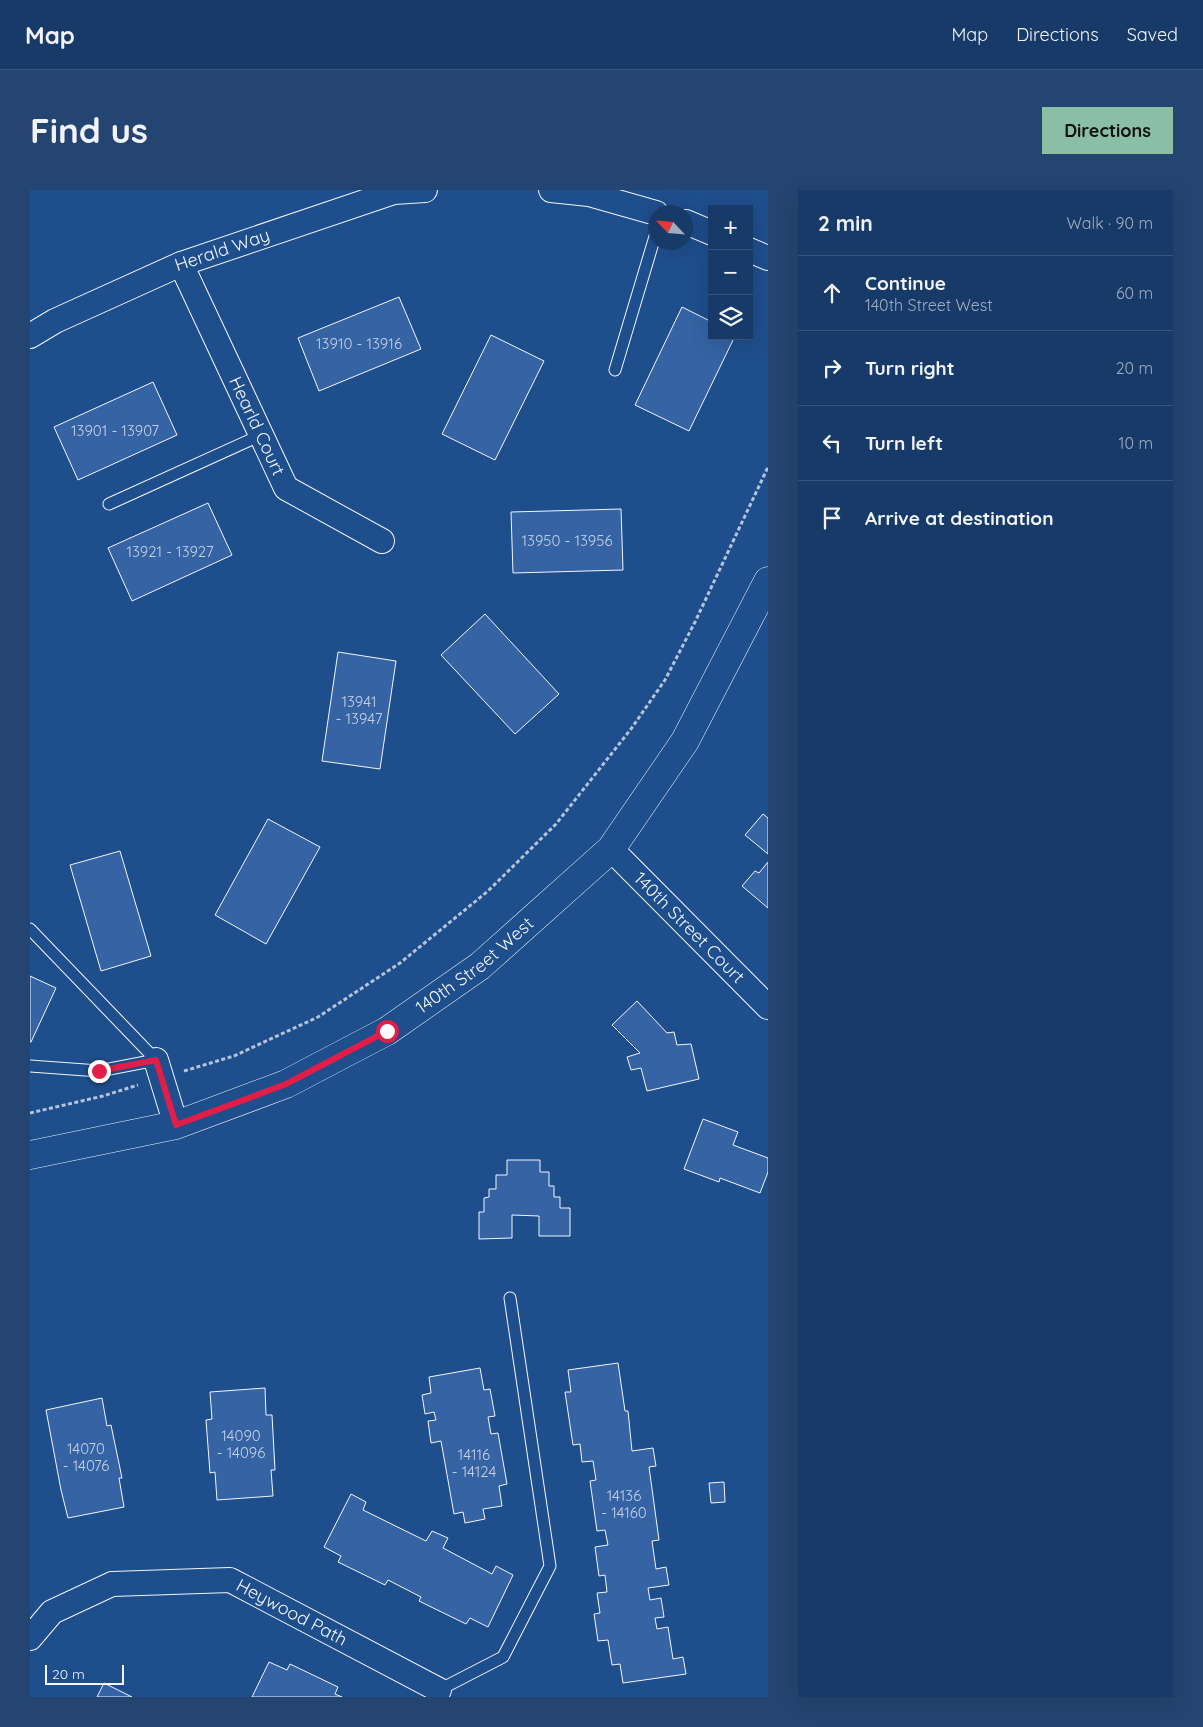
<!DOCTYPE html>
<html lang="en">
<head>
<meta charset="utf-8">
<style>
	:root { --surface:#173a69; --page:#244571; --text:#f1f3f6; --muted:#9eadc0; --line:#36547d; --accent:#8abfa5 }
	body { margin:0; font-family:Quicksand,sans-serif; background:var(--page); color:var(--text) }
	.controls { position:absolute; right:15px; top:15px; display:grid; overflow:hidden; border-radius:0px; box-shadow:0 5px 20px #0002 }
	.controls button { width:45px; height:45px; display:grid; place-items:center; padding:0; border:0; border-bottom:1px solid var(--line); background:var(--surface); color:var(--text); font:25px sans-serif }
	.compass { position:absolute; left:618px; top:15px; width:45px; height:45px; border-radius:50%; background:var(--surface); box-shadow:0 5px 20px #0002; rotate:296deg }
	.scale { position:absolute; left:15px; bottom:12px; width:79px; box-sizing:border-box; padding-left:5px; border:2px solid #f2f6ff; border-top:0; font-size:14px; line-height:18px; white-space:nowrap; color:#f2f6ff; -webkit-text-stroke:4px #1f4e8c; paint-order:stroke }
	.stop { position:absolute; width:15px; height:15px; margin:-11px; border:4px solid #e11d48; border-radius:50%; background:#fff }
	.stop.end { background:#e11d48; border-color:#fff; box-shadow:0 1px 5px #0008 }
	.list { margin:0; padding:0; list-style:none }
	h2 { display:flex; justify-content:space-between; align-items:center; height:65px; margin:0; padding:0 20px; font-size:21px }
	h2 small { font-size:16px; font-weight:400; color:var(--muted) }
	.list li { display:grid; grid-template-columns:32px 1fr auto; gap:15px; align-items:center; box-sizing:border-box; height:75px; padding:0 20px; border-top:1px solid var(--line) }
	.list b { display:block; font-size:19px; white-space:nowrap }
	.list p { margin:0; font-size:16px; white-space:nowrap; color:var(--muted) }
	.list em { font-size:16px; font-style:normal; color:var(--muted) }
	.icon { flex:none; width:28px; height:28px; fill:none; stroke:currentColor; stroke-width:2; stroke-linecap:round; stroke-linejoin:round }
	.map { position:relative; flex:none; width:738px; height:1507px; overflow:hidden; border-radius:0px }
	header { display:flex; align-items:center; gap:30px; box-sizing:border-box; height:70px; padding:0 25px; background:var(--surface); border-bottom:1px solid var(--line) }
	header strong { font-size:24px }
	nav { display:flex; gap:28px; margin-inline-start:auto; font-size:18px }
	.intro { display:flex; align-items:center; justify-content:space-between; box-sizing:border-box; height:120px; padding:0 30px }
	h1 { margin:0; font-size:35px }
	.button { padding:12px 22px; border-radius:0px; background:var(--accent); color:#111; font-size:18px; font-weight:700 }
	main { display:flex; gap:30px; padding:0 30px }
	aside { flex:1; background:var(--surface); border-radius:0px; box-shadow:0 5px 20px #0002 }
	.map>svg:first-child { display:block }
	.building { fill:#3563a3; stroke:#f2f6ff }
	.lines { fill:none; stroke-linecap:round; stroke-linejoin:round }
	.lane-casing { stroke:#f2f6ff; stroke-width:13 }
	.street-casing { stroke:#f2f6ff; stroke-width:26 }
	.secondary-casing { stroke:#f2f6ff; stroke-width:29 }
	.path { stroke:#b3c4dc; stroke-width:3; stroke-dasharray:4 2.5; stroke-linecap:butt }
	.lane { stroke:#1f4e8c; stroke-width:11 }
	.street { stroke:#1f4e8c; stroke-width:24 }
	.secondary { stroke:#1f4e8c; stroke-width:28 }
	.route { stroke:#e11d48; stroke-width:6 }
	.labels { text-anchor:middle; stroke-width:4; stroke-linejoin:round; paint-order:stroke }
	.number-label { font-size:15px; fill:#c3d1e8 }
	.street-label { font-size:18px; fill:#f2f6ff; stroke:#1f4e8c }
</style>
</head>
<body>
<header>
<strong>Map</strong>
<nav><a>Map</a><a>Directions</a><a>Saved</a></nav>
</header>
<div class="intro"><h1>Find us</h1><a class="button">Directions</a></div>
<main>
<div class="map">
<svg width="738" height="1507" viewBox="0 0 738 1507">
	<rect width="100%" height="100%" fill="#1f4e8c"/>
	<!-- building -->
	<g class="building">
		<polygon points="369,107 391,159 289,201 268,148"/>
		<polygon points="652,117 682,132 682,146 705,146 659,241 605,215"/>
		<polygon points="461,145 514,171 465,270 412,244"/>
		<polygon points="123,192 147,245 48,290 24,237"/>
		<polygon points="178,313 202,365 102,411 78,358"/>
		<polygon points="591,319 593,380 483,383 481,322"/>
		<polygon points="455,424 529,504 485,544 411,465"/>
		<polygon points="308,462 366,471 350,579 292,571"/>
		<polygon points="733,624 738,628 738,664 715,645"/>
		<polygon points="238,629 290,657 236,754 185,725"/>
		<polygon points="90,661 121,766 71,781 40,675"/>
		<polygon points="738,672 738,718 712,696 725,681 729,683"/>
		<polygon points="0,786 26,798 1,852 0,852"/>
		<polygon points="607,811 637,843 644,842 647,855 661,854 669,889 617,901 611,878 601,880 597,867 610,863 582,835"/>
		<polygon points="673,929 708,942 703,955 738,968 738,982 730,1003 690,988 689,992 654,979"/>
		<polygon points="477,970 510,970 510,982 519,982 519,996 524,996 524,1007 530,1007 530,1018 540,1018 540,1046 509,1046 509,1026 482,1025 482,1048 449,1049 449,1022 454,1022 454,1008 459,1007 459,999 466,999 466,985 477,985"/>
		<polygon points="588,1173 595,1221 598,1221 602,1261 623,1258 626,1276 619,1277 629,1350 622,1351 626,1379 636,1377 639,1395 618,1398 620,1410 631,1408 634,1427 625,1428 627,1439 638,1437 643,1469 653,1467 656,1484 593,1493 590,1474 582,1475 578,1450 568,1451 564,1424 570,1423 567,1403 577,1402 575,1385 569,1386 565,1357 578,1355 575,1340 567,1341 560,1291 566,1290 563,1271 552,1272 550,1254 543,1255 535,1202 541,1202 538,1180"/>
		<polygon points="450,1178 454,1200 460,1199 465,1226 458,1227 461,1244 468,1243 477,1294 469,1296 472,1316 453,1319 455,1329 435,1333 433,1322 424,1324 411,1251 401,1253 398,1231 406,1230 404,1222 395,1224 392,1205 401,1203 399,1187"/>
		<polygon points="235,1198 236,1225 242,1225 245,1280 241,1280 243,1306 187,1310 185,1282 180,1283 176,1230 182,1229 180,1202"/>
		<polygon points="72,1208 77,1236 81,1235 92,1288 89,1288 94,1317 38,1328 31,1300 16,1220"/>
		<polygon points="694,1292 695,1312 681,1313 679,1293"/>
		<polygon points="321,1304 336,1312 333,1320 396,1351 402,1341 418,1348 413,1358 462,1384 466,1376 483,1385 458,1437 440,1428 436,1434 389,1411 391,1407 358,1390 355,1395 308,1372 311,1366 294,1357"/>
		<polygon points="239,1472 257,1480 260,1474 308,1497 305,1504 312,1507 222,1507"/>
		<polygon points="74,1493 102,1507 67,1507"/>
	</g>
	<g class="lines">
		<defs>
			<g id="lane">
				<polyline points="585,180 626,43"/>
				<polyline points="79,314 231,245"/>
				<polyline points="0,739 126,870"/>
				<polyline points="0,876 69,881 126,870"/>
				<polyline points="411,1503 409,1500 473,1467 520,1376 480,1108"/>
			</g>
			<g id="street">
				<polyline points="521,0 559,4 626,23"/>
				<polyline points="656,32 682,43"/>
				<polyline points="719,60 738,68"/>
				<path id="s1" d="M151,74L256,298L352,351"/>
				<path id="s2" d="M0,146L25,131L151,74L364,2L395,0"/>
				<path id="s3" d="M581,659L738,817"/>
				<polyline points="126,870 146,935"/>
				<path id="s4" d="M0,1448L22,1422L82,1394L200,1390L409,1500"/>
			</g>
			<g id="secondary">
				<path id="s5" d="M0,965L146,935L256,894L357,841L450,776L581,659L655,551L738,391"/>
			</g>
		</defs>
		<!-- lane casing -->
		<use href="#lane" class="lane-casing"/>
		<!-- street casing -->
		<use href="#street" class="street-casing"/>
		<!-- secondary casing -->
		<use href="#secondary" class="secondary-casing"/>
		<!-- path -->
		<g class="path">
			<polyline points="154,881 204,866 288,827 370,773 458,701 526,634 601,539 635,490 665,432 738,277"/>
			<polyline points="0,923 73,906 108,895"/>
		</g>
		<!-- lane -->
		<use href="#lane" class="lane"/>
		<!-- street -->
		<use href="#street" class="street"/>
		<!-- secondary -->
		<use href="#secondary" class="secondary"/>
	</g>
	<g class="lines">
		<!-- route -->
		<polyline class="route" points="69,881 126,870 146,935 256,894 357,841"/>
	</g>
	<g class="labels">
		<!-- number labels -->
		<g class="number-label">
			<text x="329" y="159">13910 - 13916</text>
			<text x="85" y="246">13901 - 13907</text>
			<text x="537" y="356">13950 - 13956</text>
			<text x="140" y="367">13921 - 13927</text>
			<text x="329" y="517">13941<tspan x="329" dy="17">- 13947</tspan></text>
			<text x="211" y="1251">14090<tspan x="211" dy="17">- 14096</tspan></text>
			<text x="56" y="1264">14070<tspan x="56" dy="17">- 14076</tspan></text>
			<text x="444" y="1270">14116<tspan x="444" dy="17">- 14124</tspan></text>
			<text x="594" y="1311">14136<tspan x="594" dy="17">- 14160</tspan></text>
		</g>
		<!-- street labels -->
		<g class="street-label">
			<text dy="6" stroke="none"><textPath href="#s2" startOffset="211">Herald Way</textPath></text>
			<text dy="6" stroke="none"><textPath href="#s1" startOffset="179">Hearld Court</textPath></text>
			<text dy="6" stroke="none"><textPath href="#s3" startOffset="111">140th Street Court</textPath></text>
			<text dy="6" stroke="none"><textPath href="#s5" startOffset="490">140th Street West</textPath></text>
			<text dy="6" stroke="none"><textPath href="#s4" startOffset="288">Heywood Path</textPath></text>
		</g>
	</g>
</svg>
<div class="controls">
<button>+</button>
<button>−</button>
<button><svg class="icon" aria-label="layers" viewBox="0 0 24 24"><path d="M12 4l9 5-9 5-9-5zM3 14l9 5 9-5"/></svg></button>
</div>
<svg class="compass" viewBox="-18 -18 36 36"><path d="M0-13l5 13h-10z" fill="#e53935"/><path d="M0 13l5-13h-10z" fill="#9eadc0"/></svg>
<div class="scale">20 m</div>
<div class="stop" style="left:357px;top:841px"></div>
<div class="stop end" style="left:69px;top:881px"></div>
</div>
<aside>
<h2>2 min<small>Walk · 90 m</small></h2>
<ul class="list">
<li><svg class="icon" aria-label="ahead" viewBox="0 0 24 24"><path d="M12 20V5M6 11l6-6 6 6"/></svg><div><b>Continue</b><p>140th Street West</p></div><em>60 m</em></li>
<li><svg class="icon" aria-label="right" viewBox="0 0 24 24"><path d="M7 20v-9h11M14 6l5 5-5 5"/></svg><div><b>Turn right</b></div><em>20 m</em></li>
<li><svg class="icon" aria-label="left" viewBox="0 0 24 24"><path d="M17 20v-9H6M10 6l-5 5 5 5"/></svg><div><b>Turn left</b></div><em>10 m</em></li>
<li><svg class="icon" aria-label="arrive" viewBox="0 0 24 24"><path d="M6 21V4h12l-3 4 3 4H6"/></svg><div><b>Arrive at destination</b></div></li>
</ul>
</aside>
</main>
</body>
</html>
